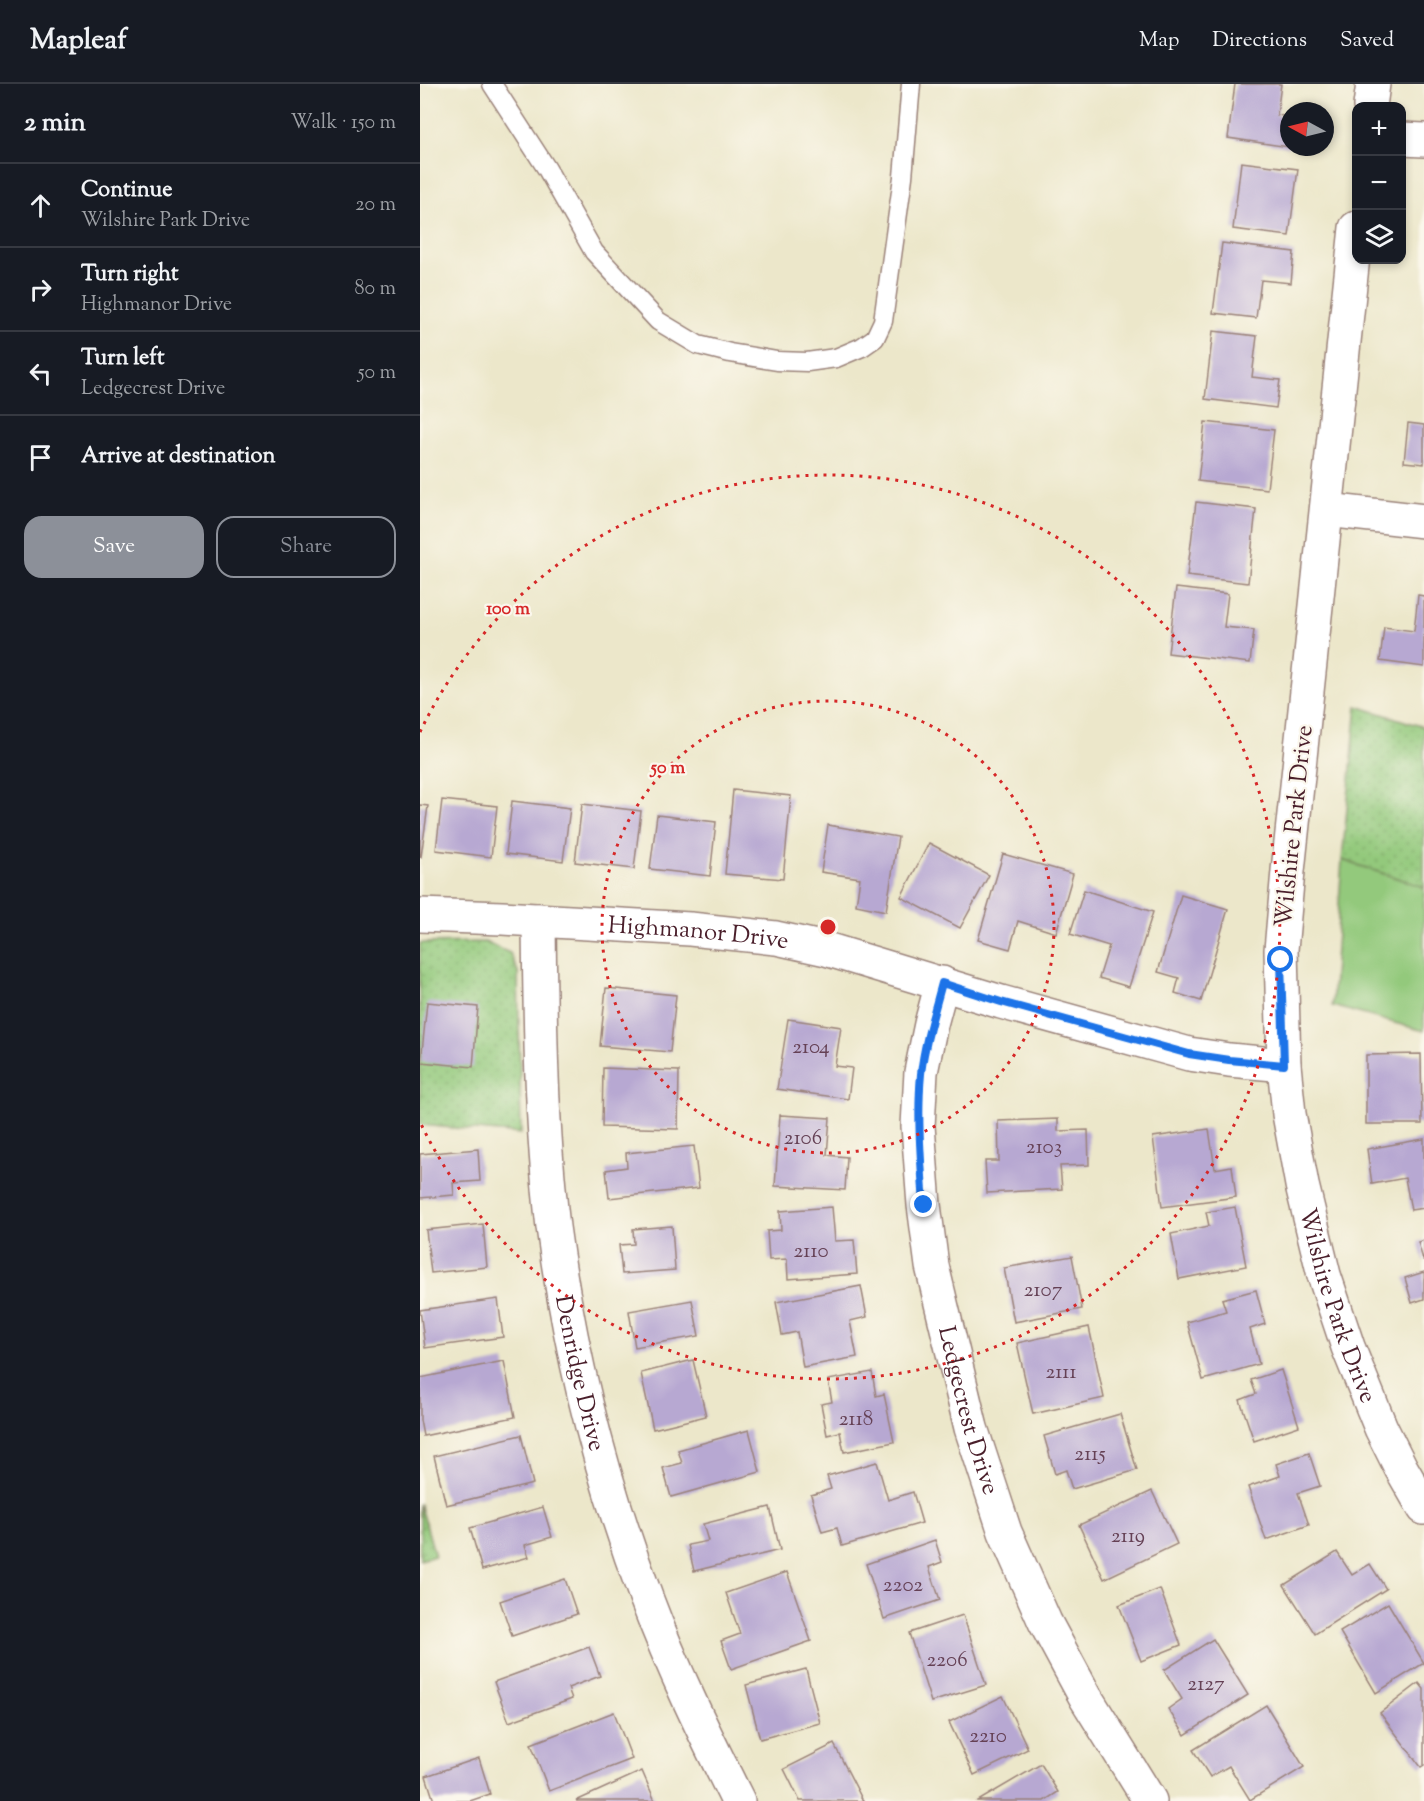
<!DOCTYPE html>
<html lang="en">
<head>
<meta charset="utf-8">
<style>
	:root { --surface:#171b24; --page:#20242c; --text:#f1f3f6; --muted:#9ea1a6; --line:#363941; --accent:#8c9099 }
	body { margin:0; font-family:"Sorts Mill Goudy",serif; background:var(--page); color:var(--text) }
	.controls { position:absolute; right:18px; top:18px; display:grid; overflow:hidden; border-radius:12px; box-shadow:0 3px 9px #0003 }
	.controls button { width:54px; height:54px; display:grid; place-items:center; padding:0; border:0; border-bottom:2px solid var(--line); background:var(--surface); color:var(--text); font:30px sans-serif }
	.compass { position:absolute; left:860px; top:18px; width:54px; height:54px; border-radius:50%; background:var(--surface); box-shadow:0 3px 9px #0003; rotate:277deg }
	.stop { position:absolute; width:18px; height:18px; margin:-14px; border:4px solid #1a73e8; border-radius:50%; background:#fff }
	.stop.end { background:#1a73e8; border-color:#fff; box-shadow:0 2px 6px #0008 }
	.list { margin:0; padding:0; list-style:none }
	h2 { display:flex; justify-content:space-between; align-items:center; height:78px; margin:0; padding:0 24px; font-size:26px }
	h2 small { font-size:20px; font-weight:400; color:var(--muted) }
	.list li { display:grid; grid-template-columns:39px 1fr auto; gap:18px; align-items:center; box-sizing:border-box; height:84px; padding:0 24px; border-top:2px solid var(--line) }
	.list b { display:block; font-size:22px; white-space:nowrap }
	.list p { margin:0; font-size:20px; white-space:nowrap; color:var(--muted) }
	.list em { font-size:20px; font-style:normal; color:var(--muted) }
	.actions { display:flex; gap:12px; padding:18px 24px }
	.actions a { flex:1; padding:14px 0; border:2px solid var(--accent); border-radius:18px; text-align:center; font-size:21px; color:var(--accent) }
	.actions .main { background:var(--accent); color:#fff }
	.icon { flex:none; width:33px; height:33px; fill:none; stroke:currentColor; stroke-width:2; stroke-linecap:round; stroke-linejoin:round }
	.map { position:relative; flex:none; width:1004px; height:1717px; overflow:hidden }
	header { display:flex; align-items:center; gap:36px; box-sizing:border-box; height:84px; padding:0 30px; background:var(--surface); border-bottom:2px solid var(--line) }
	header strong { font-size:28px }
	nav { display:flex; gap:33px; margin-inline-start:auto; font-size:21px }
	main { display:flex }
	aside { flex:1; background:var(--surface) }
	.map>svg:first-child { display:block }
	.grass { fill:url(#grass-dots); stroke:#6e7453; stroke-width:1.5 }
	.park { fill:#93c97b; stroke:#6e7453; stroke-width:1.5 }
	.building { fill:#b7a8d2 }
	.lines { fill:none; stroke-linecap:round; stroke-linejoin:round }
	.lane-casing { stroke:#9b837a; stroke-width:21 }
	.street-casing { stroke:#9b837a; stroke-width:36 }
	.lane { stroke:#fff; stroke-width:18 }
	.street { stroke:#fff; stroke-width:33 }
	.route { stroke:#1a73e8; stroke-width:8 }
	.ring { fill:none; stroke:#d62828; stroke-width:3; stroke-dasharray:3 6 }
	.labels { text-anchor:middle; stroke-width:4.5; stroke-linejoin:round; paint-order:stroke }
	.number-label { font-size:21px; fill:#654155 }
	.street-label { font-size:24px; fill:#4a1f2b; stroke:#fbf7ec }
	.centre { fill:#d62828; stroke:#fbf7ec; stroke-width:3 }
	.ring-label { font-size:18px; text-anchor:middle; font-weight:bold; fill:#d62828; stroke:#fbf7ec; stroke-width:4.5; stroke-linejoin:round; paint-order:stroke }
</style>
</head>
<body>
<header>
<strong>Mapleaf</strong>
<nav><a>Map</a><a>Directions</a><a>Saved</a></nav>
</header>
<main>
<aside>
<h2>2 min<small>Walk · 150 m</small></h2>
<ul class="list">
<li><svg class="icon" aria-label="ahead" viewBox="0 0 24 24"><path d="M12 20V5M6 11l6-6 6 6"/></svg><div><b>Continue</b><p>Wilshire Park Drive</p></div><em>20 m</em></li>
<li><svg class="icon" aria-label="right" viewBox="0 0 24 24"><path d="M7 20v-9h11M14 6l5 5-5 5"/></svg><div><b>Turn right</b><p>Highmanor Drive</p></div><em>80 m</em></li>
<li><svg class="icon" aria-label="left" viewBox="0 0 24 24"><path d="M17 20v-9H6M10 6l-5 5 5 5"/></svg><div><b>Turn left</b><p>Ledgecrest Drive</p></div><em>50 m</em></li>
<li><svg class="icon" aria-label="arrive" viewBox="0 0 24 24"><path d="M6 21V4h12l-3 4 3 4H6"/></svg><div><b>Arrive at destination</b></div></li>
</ul>
<div class="actions"><a class="main">Save</a><a>Share</a></div>
</aside>
<div class="map">
<svg width="1004" height="1717" viewBox="0 0 1004 1717">
	<defs>
		<pattern id="grass-dots" width="8" height="8" patternUnits="userSpaceOnUse" patternTransform="scale(1.5)"><rect width="8" height="8" fill="#93c97b"/><path d="M2 2h.1M6 6h.1" fill="none" stroke="#80ac6a" stroke-width="1.8" stroke-linecap="round"/></pattern>
	</defs>
	<rect width="100%" height="100%" fill="#fbf7ec"/>
	<filter id="ink" filterUnits="userSpaceOnUse"><feTurbulence type="fractalNoise" baseFrequency=".0167" numOctaves="2"/><feDisplacementMap in="SourceGraphic" scale="12" xChannelSelector="R" yChannelSelector="G"/><feConvolveMatrix kernelMatrix="1 2 1 2 8 2 1 2 1" color-interpolation-filters="sRGB"/></filter>
	<filter id="wash" filterUnits="userSpaceOnUse"><feTurbulence type="fractalNoise" baseFrequency=".008" numOctaves="4" result="noise"/><feDisplacementMap in="SourceGraphic" scale="24" xChannelSelector="R" yChannelSelector="G"/><feGaussianBlur stdDeviation="1.35" result="paint"/><feColorMatrix in="noise" values="0 0 0 0 0 0 0 0 0 0 0 0 0 0 0 0 0 1.4 0 .05"/><feComposite in="paint" operator="in"/></filter>
	<g filter="url(#wash)">
		<rect width="100%" height="100%" fill="#ece7ca"/>
		<!-- grass -->
		<g class="grass">
			<polygon points="937,622 1004,643 1004,803 922,776"/>
			<polygon points="65,858 90,869 98,888 101,1050 0,1041 0,859"/>
			<polygon points="0,1419 15,1472 0,1476"/>
		</g>
		<!-- park -->
		<polygon class="park" points="922,776 1004,803 1004,947 912,922"/>
		<g id="blocks">
			<!-- building -->
			<g class="building">
				<polygon points="815,0 861,0 857,31 869,33 869,63 808,54"/>
				<polygon points="821,78 878,85 869,152 813,145"/>
				<polygon points="802,159 874,168 871,199 841,196 836,234 793,229"/>
				<polygon points="793,247 837,252 832,293 860,296 856,324 785,315"/>
				<polygon points="785,338 854,346 847,405 778,397"/>
				<polygon points="988,339 1004,341 1004,380 984,378"/>
				<polygon points="776,418 836,425 828,499 767,492"/>
				<polygon points="756,504 808,510 804,543 834,546 830,579 748,569"/>
				<polygon points="998,511 1004,512 1004,583 960,577 964,543 994,547"/>
				<polygon points="313,706 371,712 363,795 305,790"/>
				<polygon points="22,716 77,722 71,773 16,766"/>
				<polygon points="92,717 150,724 143,777 86,770"/>
				<polygon points="162,720 221,727 214,785 155,778"/>
				<polygon points="0,721 8,722 1,773 0,773"/>
				<polygon points="237,731 296,738 290,792 230,785"/>
				<polygon points="408,741 478,753 466,827 436,821 440,794 401,788"/>
				<polygon points="509,759 569,791 540,844 481,813"/>
				<polygon points="583,770 653,790 636,849 598,837 590,865 558,856"/>
				<polygon points="664,806 733,828 709,903 679,894 689,862 650,850"/>
				<polygon points="761,811 808,825 781,917 755,909 759,894 738,888"/>
				<polygon points="186,904 256,911 250,968 180,962"/>
				<polygon points="7,918 58,923 53,983 1,978"/>
				<polygon points="368,935 421,943 415,982 432,984 428,1015 357,1005"/>
				<polygon points="1001,970 1002,1040 946,1040 946,971"/>
				<polygon points="183,984 259,987 258,1045 182,1043"/>
				<polygon points="360,1031 410,1034 407,1071 427,1073 425,1106 355,1102"/>
				<polygon points="638,1035 638,1047 668,1046 669,1081 640,1082 642,1105 567,1109 565,1077 579,1077 578,1037"/>
				<polygon points="789,1045 795,1085 812,1082 816,1113 742,1123 733,1053"/>
				<polygon points="1004,1055 1004,1124 991,1126 985,1094 952,1100 947,1065"/>
				<polygon points="274,1062 279,1104 189,1114 186,1086 207,1083 206,1069"/>
				<polygon points="58,1065 60,1097 33,1099 34,1111 0,1114 0,1070"/>
				<polygon points="412,1123 415,1157 434,1156 437,1190 368,1195 367,1175 349,1176 347,1147 361,1146 360,1127"/>
				<polygon points="815,1123 826,1182 759,1195 751,1150 789,1142 786,1128"/>
				<polygon points="63,1140 67,1183 11,1189 6,1146"/>
				<polygon points="252,1142 255,1186 202,1190 199,1161 214,1160 213,1145"/>
				<polygon points="1004,1156 1004,1176 1003,1176 998,1158"/>
				<polygon points="652,1172 662,1225 594,1238 584,1184"/>
				<polygon points="1004,1188 1004,1215 992,1219 985,1194"/>
				<polygon points="441,1202 447,1233 430,1237 437,1273 383,1283 377,1248 362,1251 356,1218"/>
				<polygon points="836,1206 845,1240 830,1245 839,1280 783,1296 767,1238 806,1227 802,1215"/>
				<polygon points="78,1215 83,1253 5,1264 0,1226"/>
				<polygon points="272,1216 279,1252 215,1263 209,1227"/>
				<polygon points="669,1243 684,1314 613,1330 597,1259"/>
				<polygon points="273,1276 286,1332 233,1345 221,1289"/>
				<polygon points="84,1277 95,1333 3,1352 0,1336 0,1294"/>
				<polygon points="861,1286 879,1342 834,1357 820,1316 836,1310 831,1296"/>
				<polygon points="452,1288 456,1312 464,1310 474,1358 424,1368 420,1348 407,1351 401,1320 412,1318 408,1296"/>
				<polygon points="700,1330 717,1386 652,1405 646,1386 635,1390 624,1352"/>
				<polygon points="329,1346 340,1388 251,1413 243,1384 262,1379 258,1366"/>
				<polygon points="101,1351 113,1400 26,1421 14,1372"/>
				<polygon points="889,1369 900,1402 878,1409 889,1441 846,1456 828,1403 860,1392 856,1380"/>
				<polygon points="457,1378 468,1416 493,1408 502,1439 422,1462 417,1444 402,1448 391,1411 411,1405 407,1392"/>
				<polygon points="732,1407 757,1460 684,1495 659,1441"/>
				<polygon points="123,1423 132,1453 105,1461 109,1473 62,1486 50,1444"/>
				<polygon points="350,1423 360,1466 274,1487 268,1461 288,1457 283,1440"/>
				<polygon points="515,1456 522,1478 509,1483 520,1516 464,1535 446,1480"/>
				<polygon points="917,1468 932,1491 950,1480 966,1505 895,1550 864,1501"/>
				<polygon points="367,1488 391,1557 311,1585 301,1557 320,1550 306,1509"/>
				<polygon points="145,1495 157,1530 92,1552 80,1517"/>
				<polygon points="740,1505 761,1561 721,1577 699,1521"/>
				<polygon points="968,1519 1004,1579 956,1609 920,1548"/>
				<polygon points="543,1531 566,1601 511,1618 489,1549"/>
				<polygon points="793,1555 828,1611 765,1651 748,1625 762,1615 744,1586"/>
				<polygon points="169,1563 180,1592 148,1604 152,1615 89,1638 74,1598"/>
				<polygon points="386,1585 400,1639 340,1655 326,1601"/>
				<polygon points="999,1599 1004,1605 1004,1681 1001,1683 960,1629"/>
				<polygon points="583,1612 608,1665 554,1691 529,1638"/>
				<polygon points="846,1621 884,1683 830,1716 809,1682 790,1693 773,1666"/>
				<polygon points="194,1628 212,1675 129,1707 111,1660"/>
				<polygon points="414,1660 443,1717 380,1717 364,1685"/>
				<polygon points="59,1674 70,1710 50,1717 14,1717 6,1692"/>
				<polygon points="621,1680 638,1708 624,1717 558,1717"/>
				<polygon points="222,1687 235,1717 156,1717"/>
			</g>
		</g>
	</g>
	<g filter="url(#ink)">
		<use href="#blocks" fill-opacity="0" stroke="#9b837a" stroke-width="1.5"/>
		<g class="lines">
			<defs>
				<polyline id="lane" points="72,0 127,85 174,168 238,237 278,261 310,269 357,277 387,278 416,274 442,263 455,254 463,237 483,93 491,0"/>
				<g id="street">
					<polyline points="950,22 953,0"/>
					<polyline points="982,55 1004,56"/>
					<path id="s1" d="M936,144L868,787L861,866L864,981L869,1030L882,1101L904,1191L928,1263L961,1344L981,1384L1004,1424"/>
					<polyline points="907,426 1004,437"/>
					<path id="s2" d="M0,831L82,834L270,845L356,854L406,865L581,918L769,970L809,976L864,981"/>
					<path id="s3" d="M119,836C120,938 121,1041 133,1143C150,1269 182,1397 227,1516C253,1585 285,1651 318,1717"/>
					<path id="s4" d="M522,899L511,940L501,988L498,1042L504,1121L512,1182L551,1344L585,1448L625,1538L666,1614L730,1717"/>
				</g>
			</defs>
			<!-- lane casing -->
			<use href="#lane" class="lane-casing"/>
			<!-- street casing -->
			<use href="#street" class="street-casing"/>
			<!-- lane -->
			<use href="#lane" class="lane"/>
			<!-- street -->
			<use href="#street" class="street"/>
		</g>
	</g>
	<g class="lines" filter="url(#ink)">
		<!-- route -->
		<path class="route" d="M504,1121C501,1077 497,1034 501,990C504,960 514,929 522,899L581,918L769,970L809,976L864,981L861,876"/>
	</g>
	<!-- distance rings -->
	<g class="ring">
		<circle cx="408" cy="843" r="226"/>
		<path d="M0 648A452 452 0 1 1 0 1038"/>
	</g>
	<g class="labels">
		<!-- number labels -->
		<g class="number-label">
			<text x="391" y="969">2104</text>
			<text x="383" y="1060">2106</text>
			<text x="624" y="1069">2103</text>
			<text x="391" y="1173">2110</text>
			<text x="623" y="1212">2107</text>
			<text x="641" y="1294">2111</text>
			<text x="436" y="1341">2118</text>
			<text x="670" y="1376">2115</text>
			<text x="708" y="1458">2119</text>
			<text x="483" y="1507">2202</text>
			<text x="527" y="1582">2206</text>
			<text x="786" y="1606">2127</text>
			<text x="568" y="1658">2210</text>
		</g>
		<!-- street labels -->
		<g class="street-label">
			<text transform="translate(873 742) rotate(-84)" y="8">Wilshire Park Drive</text>
			<text dy="8" stroke="none"><textPath href="#s2" startOffset="279">Highmanor Drive</textPath></text>
			<text dy="8" stroke="none"><textPath href="#s1" startOffset="1088">Wilshire Park Drive</textPath></text>
			<text dy="8" stroke="none"><textPath href="#s3" startOffset="456">Denridge Drive</textPath></text>
			<text dy="8" stroke="none"><textPath href="#s4" startOffset="435">Ledgecrest Drive</textPath></text>
		</g>
	</g>
	<circle cx="408" cy="843" r="9" class="centre"/>
	<g class="ring-label">
		<text x="88" y="530">100 m</text>
		<text x="248" y="689">50 m</text>
	</g>
</svg>
<div class="controls">
<button>+</button>
<button>−</button>
<button><svg class="icon" aria-label="layers" viewBox="0 0 24 24"><path d="M12 4l9 5-9 5-9-5zM3 14l9 5 9-5"/></svg></button>
</div>
<svg class="compass" viewBox="-18 -18 36 36"><path d="M0-13l5 13h-10z" fill="#e53935"/><path d="M0 13l5-13h-10z" fill="#9ea1a6"/></svg>
<div class="stop" style="left:861px;top:876px"></div>
<div class="stop end" style="left:504px;top:1121px"></div>
</div>
</main>
</body>
</html>
